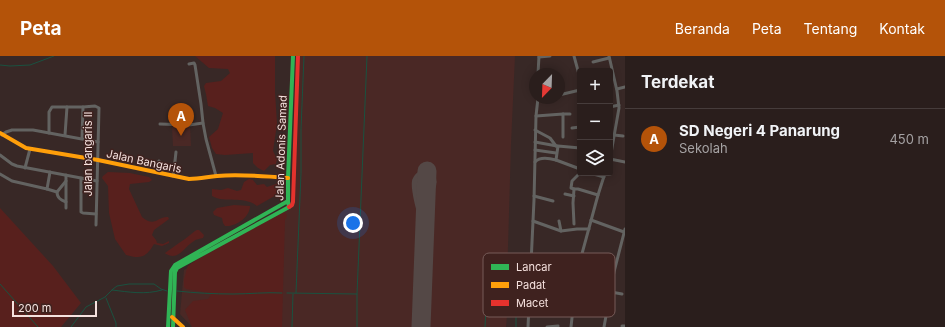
<!DOCTYPE html>
<html lang="id">
<head>
<meta charset="utf-8">
<style>
	:root { --surface:#2a1e1c; --page:#362b29; --text:#f1f3f6; --muted:#a5a2a3; --line:#463c3b; --accent:#b45309 }
	body { margin:0; font-family:Inter,sans-serif; background:var(--page); color:var(--text) }
	.controls { position:absolute; right:12px; top:12px; display:grid; overflow:hidden; border-radius:4px; box-shadow:0 2px 10px #0003 }
	.controls button { width:36px; height:36px; display:grid; place-items:center; padding:0; border:0; border-bottom:1px solid var(--line); background:var(--surface); color:var(--text); font:20px sans-serif }
	.compass { position:absolute; left:529px; top:12px; width:36px; height:36px; border-radius:50%; background:var(--surface); box-shadow:0 2px 10px #0003; rotate:203deg }
	.scale { position:absolute; left:12px; bottom:10px; width:85px; box-sizing:border-box; padding-left:4px; border:2px solid #f5e1de; border-top:0; font-size:11px; line-height:14px; white-space:nowrap; color:#f5e1de; -webkit-text-stroke:3px #3f221f; paint-order:stroke }
	.you { position:absolute; left:353px; top:167px; width:14px; height:14px; margin:-10px; border:3px solid #fff; border-radius:50%; background:#1a73e8; box-shadow:0 0 0 6px #1a73e833 }
	.badge { display:grid; place-items:center; width:26px; height:26px; border-radius:50%; background:var(--accent); color:#fff; font-size:13px; font-weight:700 }
	.pin { position:absolute; translate:-50% -33px; filter:drop-shadow(0 1px 2px #0008) }
	.pin::after { content:''; position:absolute; top:21px; width:14px; height:12px; background:inherit; clip-path:polygon(0 0,100% 0,50% 100%) }
	.list { margin:0; padding:0; list-style:none }
	h2 { display:flex; justify-content:space-between; align-items:center; height:52px; margin:0; padding:0 16px; font-size:17px }
	h2 small { font-size:13px; font-weight:400; color:var(--muted) }
	.list li { display:grid; grid-template-columns:26px 1fr auto; gap:12px; align-items:center; box-sizing:border-box; height:60px; padding:0 16px; border-top:1px solid var(--line) }
	.list b { display:block; font-size:15px; white-space:nowrap }
	.list p { margin:0; font-size:13px; white-space:nowrap; color:var(--muted) }
	.list em { font-size:13px; font-style:normal; color:var(--muted) }
	.icon { flex:none; width:22px; height:22px; fill:none; stroke:currentColor; stroke-width:2; stroke-linecap:round; stroke-linejoin:round }
	.map { position:relative; flex:none; width:625px; height:271px; overflow:hidden }
	header { display:flex; align-items:center; gap:24px; box-sizing:border-box; height:56px; padding:0 20px; background:var(--accent); color:#fff }
	header strong { font-size:19px }
	nav { display:flex; gap:22px; margin-inline-start:auto; font-size:14px }
	main { display:flex }
	aside { flex:1; background:var(--surface) }
	.map>svg:first-child { display:block }
	.built { fill:#4a2825 }
	.green { fill:#58201d }
	.lines { fill:none; stroke-linecap:round; stroke-linejoin:round }
	.stream { stroke:#1a5240; stroke-width:1 }
	.taxiway { stroke:#544846; stroke-width:8 }
	.runway { stroke:#544846; stroke-width:19 }
	.street { stroke:#636361; stroke-width:3 }
	.fast { stroke:#30b455; stroke-width:4 }
	.slow { stroke:#ff9f0a; stroke-width:4 }
	.jam { stroke:#e5322d; stroke-width:4 }
	.labels { text-anchor:middle; stroke-width:3; stroke-linejoin:round; paint-order:stroke }
	.street-label { font-size:11px; fill:#f5e1de; stroke:#3f221f }
	.key { fill:#3f221f; stroke:#765b58; stroke-width:1 }
	.key-label { font-size:11px; fill:#f5e1de }
</style>
</head>
<body>
<header>
<strong>Peta</strong>
<nav><a>Beranda</a><a>Peta</a><a>Tentang</a><a>Kontak</a></nav>
</header>
<main>
<div class="map">
<svg width="625" height="271" viewBox="0 0 625 271">
	<rect width="100%" height="100%" fill="#382826"/>
	<!-- built -->
	<g class="built">
		<polygon points="300,0 515,0 511,88 507,225 489,224 487,246 508,248 506,271 192,271 180,258 184,214 201,204 201,200 295,148"/>
		<polygon points="190,70 191,90 173,90 172,71"/>
	</g>
	<!-- green -->
	<g class="green">
		<polygon points="195,0 275,0 275,36 277,68 273,95 277,103 276,108 270,109 264,115 258,112 253,107 253,97 225,99 216,98 212,92 209,81 218,73 223,57 215,52 208,50 206,38 204,30 206,27 221,25 230,17 228,13 209,12"/>
		<path d="M108,116L130,117L149,121L152,124L149,126L130,128L129,133L142,161C155,172 158,160 168,161L169,163L154,174L152,179L156,184L157,187L163,188L169,185V187L162,190L154,188C146,202 140,203 126,199L115,183L109,157L108,130L102,122L103,120Z"/>
		<path d="M249,123L253,124L257,129L264,128L267,131L279,127L280,135L278,138L257,150C243,139 226,148 212,140V133L221,134L228,132L237,135L241,134L244,126Z"/>
		<path d="M234,149L250,150C250,161 236,171 225,170L223,167L222,162L214,159L213,156L217,152Z"/>
		<polygon points="0,152 53,210 81,247 61,271 0,271"/>
		<polygon points="284,156 287,159 286,163 285,163 282,271 192,271 185,254 193,245 208,243 211,239 210,237 186,233 184,231 184,224 187,212 188,210 196,204 210,197 227,186"/>
		<path d="M197,174H199L204,179L203,182C200,183 196,183 194,185C184,191 179,205 166,198L165,197L179,187L185,183L195,175Z"/>
	</g>
	<g class="lines">
		<!-- stream -->
		<g class="stream">
			<polyline points="0,9 10,10 30,9 54,0"/>
			<polyline points="0,228 38,271"/>
			<path d="M112,234C129,236 145,239 162,234"/>
			<path d="M177,235C195,237 214,238 233,238C249,238 266,236 282,237"/>
			<polyline points="287,237 357,238 367,0"/>
			<polyline points="296,237 301,117 301,73 304,0"/>
			<polyline points="106,242 116,267 116,271"/>
			<polyline points="486,248 486,246 488,243 512,245 515,247 516,253 516,271"/>
			<polyline points="71,271 86,251 105,241 113,233 117,230 129,228 154,228 161,233 167,235"/>
			<polyline points="292,271 293,238"/>
			<polyline points="357,271 357,238"/>
			<polyline points="485,271 486,252"/>
		</g>
		<!-- taxiway -->
		<path class="taxiway" d="M425,170C422,160 414,134 416,125C417,122 419,120 422,118C424,118 426,118 429,119C433,121 433,126 432,130L426,134"/>
		<!-- runway -->
		<polyline class="runway" points="421,271 427,115"/>
		<!-- street -->
		<g class="street">
			<polyline points="574,0 580,22"/>
			<polyline points="609,0 617,35 619,52 610,103"/>
			<polyline points="539,1 550,0"/>
			<polyline points="593,6 609,2"/>
			<polyline points="189,8 194,7 195,9 201,48 203,67 206,83 216,120"/>
			<polyline points="538,18 539,0"/>
			<polyline points="545,18 551,17"/>
			<polyline points="617,33 625,31"/>
			<polyline points="559,39 580,34"/>
			<polyline points="538,44 545,42"/>
			<polyline points="610,51 619,49"/>
			<polyline points="563,58 570,58"/>
			<polyline points="536,60 563,58 563,81"/>
			<polyline points="160,68 189,69 203,67"/>
			<polyline points="572,72 580,71"/>
			<polyline points="535,74 550,82 556,90"/>
			<polyline points="49,77 49,56 52,51 83,51 95,50 99,52 96,169"/>
			<polyline points="2,79 6,76 12,74 33,74 98,86"/>
			<polyline points="65,79 67,51"/>
			<polyline points="614,79 623,80"/>
			<polyline points="82,82 83,51"/>
			<polyline points="535,86 557,90"/>
			<polyline points="580,92 558,90 556,104 580,113"/>
			<polyline points="535,94 556,97"/>
			<polyline points="0,99 12,108 17,110 97,125"/>
			<polyline points="610,103 625,106"/>
			<path d="M535,106C540,100 549,102 556,104"/>
			<polyline points="25,112 30,93"/>
			<polyline points="156,116 159,105"/>
			<polyline points="590,117 604,121"/>
			<polyline points="0,118 12,125 47,133 50,116"/>
			<polyline points="66,119 66,152"/>
			<polyline points="173,120 175,105 176,96"/>
			<polyline points="81,122 81,156 83,157 96,158"/>
			<path d="M47,133L57,136C57,142 61,144 66,146"/>
			<polyline points="574,133 571,132 572,125 580,117"/>
			<polyline points="57,136 66,125"/>
			<polyline points="565,138 574,140"/>
			<polyline points="534,140 553,145"/>
			<polyline points="591,164 624,176"/>
			<polyline points="533,165 561,175 577,173 589,173"/>
			<polyline points="559,165 561,175"/>
			<polyline points="574,168 573,147 574,133 578,133 598,139"/>
			<polyline points="531,204 541,205 577,216"/>
			<polyline points="611,236 622,238"/>
			<polyline points="544,246 557,250"/>
			<polyline points="528,248 542,249 544,248 549,208"/>
			<polyline points="622,270 625,270"/>
			<polyline points="528,271 534,144 536,60 538,42"/>
			<polyline points="547,271 558,270"/>
			<polyline points="571,271 577,216 598,139 605,117"/>
			<polyline points="604,271 614,216 625,173"/>
		</g>
		<!-- fast -->
		<g class="fast">
			<polyline points="288,145 288,122 293,0"/>
			<polyline points="168,271 171,215 175,209 288,145 289,151 177,212 175,216 173,271"/>
		</g>
		<!-- slow -->
		<g class="slow">
			<path d="M0,77L26,92L98,104L189,123C199,123 207,121 217,120C240,118 264,120 288,122"/>
			<polyline points="172,261 183,271"/>
		</g>
		<!-- jam -->
		<polyline class="jam" points="289,151 292,149 293,146 298,0"/>
	</g>
	<g class="labels">
		<!-- street labels -->
		<g class="street-label">
			<text transform="translate(281 92) rotate(-88)" y="4">Jalan Adonis Samad</text>
			<text transform="translate(88 98) rotate(-90)" y="4">Jalan bangaris II</text>
			<text transform="translate(144 105) rotate(12)" y="4">Jalan Bangaris</text>
		</g>
	</g>
	<!-- legend -->
	<rect x="483" y="197" width="132" height="64" rx="6" class="key"/>
	<rect x="491" y="208" width="18" height="6" fill="#30b455"/>
	<rect x="491" y="226" width="18" height="6" fill="#ff9f0a"/>
	<rect x="491" y="244" width="18" height="6" fill="#e5322d"/>
	<g class="key-label">
		<text x="516" y="215">Lancar</text>
		<text x="516" y="233">Padat</text>
		<text x="516" y="251">Macet</text>
	</g>
</svg>
<div class="controls">
<button>+</button>
<button>−</button>
<button><svg class="icon" aria-label="layers" viewBox="0 0 24 24"><path d="M12 4l9 5-9 5-9-5zM3 14l9 5 9-5"/></svg></button>
</div>
<svg class="compass" viewBox="-18 -18 36 36"><path d="M0-13l5 13h-10z" fill="#e53935"/><path d="M0 13l5-13h-10z" fill="#a5a2a3"/></svg>
<div class="scale">200 m</div>
<div class="you"></div>
<div class="pin badge" style="left:181px;top:80px">A</div>
</div>
<aside>
<h2>Terdekat<small></small></h2>
<ul class="list">
<li><span class="badge">A</span><div><b>SD Negeri 4 Panarung</b><p>Sekolah</p></div><em>450 m</em></li>
</ul>
</aside>
</main>
</body>
</html>
